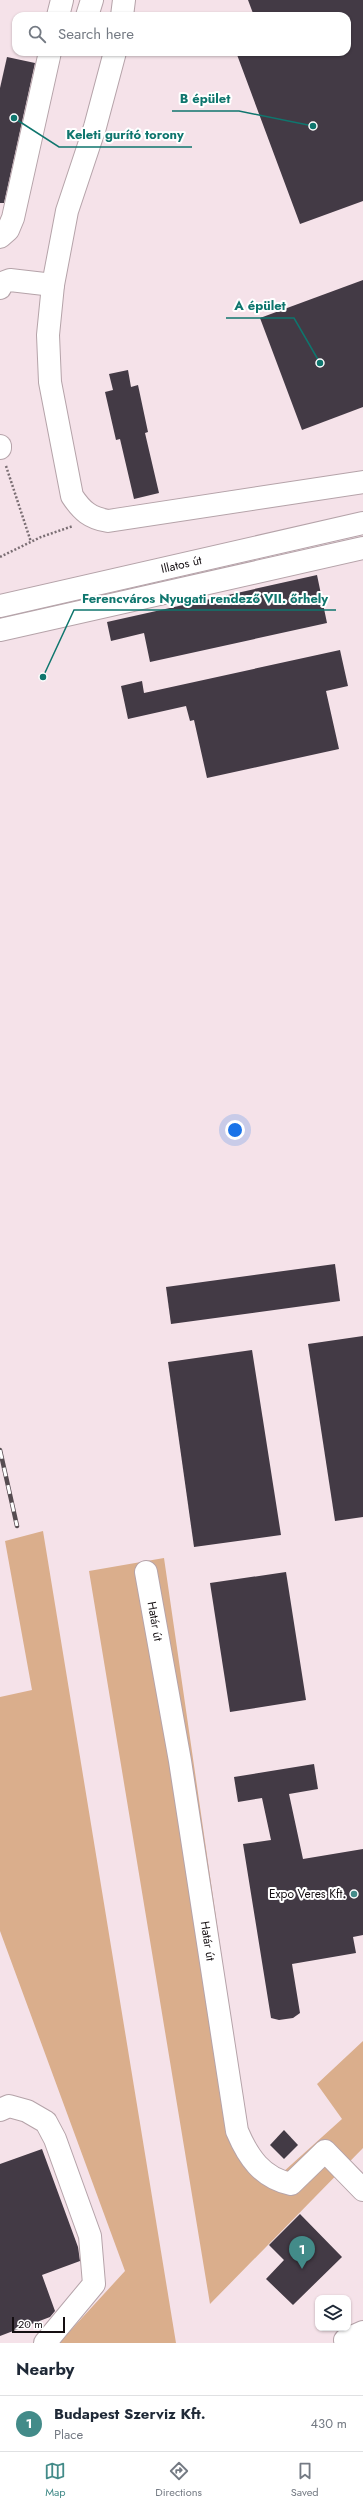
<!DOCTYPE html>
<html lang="en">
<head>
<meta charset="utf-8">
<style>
	:root { --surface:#fff; --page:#f6f6f7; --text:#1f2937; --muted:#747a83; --line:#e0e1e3; --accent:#438b89 }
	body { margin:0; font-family:Jost,sans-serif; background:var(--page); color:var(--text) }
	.controls { position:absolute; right:12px; bottom:12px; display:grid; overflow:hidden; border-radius:8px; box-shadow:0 1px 3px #0004 }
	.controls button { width:36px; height:36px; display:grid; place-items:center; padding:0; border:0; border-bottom:1px solid var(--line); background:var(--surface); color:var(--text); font:20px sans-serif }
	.scale { position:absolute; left:12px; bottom:10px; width:53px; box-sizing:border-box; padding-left:4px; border:2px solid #150f12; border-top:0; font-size:11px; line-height:14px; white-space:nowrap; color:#150f12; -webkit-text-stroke:3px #fff; paint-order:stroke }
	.you { position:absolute; left:235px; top:1130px; width:14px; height:14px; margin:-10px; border:3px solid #fff; border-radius:50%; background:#1a73e8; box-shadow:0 0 0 6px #1a73e833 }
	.badge { display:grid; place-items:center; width:26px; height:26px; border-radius:50%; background:var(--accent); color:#fff; font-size:13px; font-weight:700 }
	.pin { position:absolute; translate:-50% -33px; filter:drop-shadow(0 1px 2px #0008) }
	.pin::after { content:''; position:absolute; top:21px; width:14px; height:12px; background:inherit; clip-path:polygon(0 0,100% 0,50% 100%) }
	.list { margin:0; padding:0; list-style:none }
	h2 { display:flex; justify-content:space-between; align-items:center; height:52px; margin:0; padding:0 16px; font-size:17px }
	h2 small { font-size:13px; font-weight:400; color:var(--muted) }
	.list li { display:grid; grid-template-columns:26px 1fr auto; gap:12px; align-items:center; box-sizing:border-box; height:56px; padding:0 16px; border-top:1px solid var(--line) }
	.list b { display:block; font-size:15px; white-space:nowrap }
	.list p { margin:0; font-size:13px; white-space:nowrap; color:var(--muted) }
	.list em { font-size:13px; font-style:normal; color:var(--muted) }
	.icon { flex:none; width:22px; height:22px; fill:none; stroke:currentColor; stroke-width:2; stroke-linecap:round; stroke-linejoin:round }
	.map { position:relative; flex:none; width:363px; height:2343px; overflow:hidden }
	.search { position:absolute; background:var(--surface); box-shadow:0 1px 3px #0004; left:12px; right:12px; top:12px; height:44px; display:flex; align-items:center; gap:10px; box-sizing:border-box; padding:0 14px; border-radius:12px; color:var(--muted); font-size:15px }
	.sheet { height:108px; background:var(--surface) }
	nav { display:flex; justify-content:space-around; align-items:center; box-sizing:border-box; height:56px; border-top:1px solid var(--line); background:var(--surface); font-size:11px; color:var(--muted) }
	nav a { display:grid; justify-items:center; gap:2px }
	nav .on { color:var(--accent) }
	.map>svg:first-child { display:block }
	.green { fill:#daae8c }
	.building { fill:#433a45 }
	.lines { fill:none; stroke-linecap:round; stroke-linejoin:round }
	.minor-casing { stroke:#b5a3a9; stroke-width:24 }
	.path { stroke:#7a6e73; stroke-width:2.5; stroke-dasharray:2 2; stroke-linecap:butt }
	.minor { stroke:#fff; stroke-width:22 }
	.rail-casing { stroke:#564c51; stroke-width:4.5 }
	.rail { stroke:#fff; stroke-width:3; stroke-dasharray:9; stroke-linecap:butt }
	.poi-dot { fill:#438b89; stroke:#fff; stroke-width:1.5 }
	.labels { text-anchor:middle; stroke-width:4; stroke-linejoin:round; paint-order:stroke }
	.street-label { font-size:12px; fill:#150f12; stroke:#fff }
	.poi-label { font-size:12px; fill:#150f12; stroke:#fff; text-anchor:end }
	.leader { fill:none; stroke:#0f766e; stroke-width:1.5 }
	.callout-dot { fill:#0f766e; stroke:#fff; stroke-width:1.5 }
	.callout-label { font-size:13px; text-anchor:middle; font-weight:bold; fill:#0f766e; stroke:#fff; stroke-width:4; stroke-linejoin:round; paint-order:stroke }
</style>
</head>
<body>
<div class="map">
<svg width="363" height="2343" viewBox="0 0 363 2343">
	<rect width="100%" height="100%" fill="#f5e2e9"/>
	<!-- green -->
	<g class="green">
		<polygon points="43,1531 176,2343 59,2343 125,2271 0,1931 0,1697 32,1690 5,1541"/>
		<polygon points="164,1558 247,2132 258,2154 282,2173 342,2119 317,2084 363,2041 363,2148 210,2304 89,1571"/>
	</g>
	<!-- building -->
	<g class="building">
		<polygon points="248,0 363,0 363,201 300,224 236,52 347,52 347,16 254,16"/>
		<polygon points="7,57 35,63 4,203 0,203 0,88"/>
		<polygon points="363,280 363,407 302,430 260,318"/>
		<polygon points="128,370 131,387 138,385 148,432 145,433 159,493 134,499 120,439 116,440 105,392 113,390 109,374"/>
		<polygon points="317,575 327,623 150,662 144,633 111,641 107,622"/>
		<polygon points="340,650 348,686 326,691 339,749 207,778 194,720 190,721 186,706 128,719 121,686 142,681 144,693"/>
		<polygon points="335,1264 340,1301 171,1324 166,1287"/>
		<polygon points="363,1336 363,1517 335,1521 308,1344"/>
		<polygon points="252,1350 281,1535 194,1547 168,1362"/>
		<polygon points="286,1572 306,1700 230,1712 210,1583"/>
		<polygon points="314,1764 318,1789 289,1794 303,1859 363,1849 363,1935 353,1937 356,1953 292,1964 300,2013 293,2018 279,2020 271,2018 243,1844 271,1840 262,1798 238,1802 234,1777"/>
		<polygon points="284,2130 298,2145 284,2159 270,2145"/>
		<polygon points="42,2149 78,2247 80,2261 42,2275 55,2311 50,2317 0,2336 0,2164"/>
		<polygon points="300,2214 342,2257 293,2305 266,2279 284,2260 269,2245"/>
	</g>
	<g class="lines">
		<defs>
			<g id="minor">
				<polyline points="58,16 62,0"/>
				<polyline points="87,16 92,0"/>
				<polyline points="122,16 124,0"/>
				<path d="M115,52L95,127L67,211L53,285L48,335L50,382L72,496C82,511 90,518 108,521L363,482"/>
				<polyline points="0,237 8,230 13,218 50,52"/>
				<polyline points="0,288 2,283 10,280 53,285"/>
				<polyline points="0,446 0,448"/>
				<path id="s1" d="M0,606L363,523"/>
				<polyline points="0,630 363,548"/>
				<path id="s2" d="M146,1572L180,1761L237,2131C248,2157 262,2178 291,2184L325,2151L363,2190"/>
				<polyline points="0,2110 9,2106 27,2111 46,2122 55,2139 90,2236 94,2284 45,2343"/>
				<polyline points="345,2340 363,2332"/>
			</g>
		</defs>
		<!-- minor casing -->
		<use href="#minor" class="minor-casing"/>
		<!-- path -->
		<g class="path">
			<polyline points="6,466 31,542"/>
			<polyline points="0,557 41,537 73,526"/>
		</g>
		<!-- minor -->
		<use href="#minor" class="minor"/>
		<defs>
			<polyline id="rail" points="0,1450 17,1526"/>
		</defs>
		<!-- rail casing -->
		<use href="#rail" class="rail-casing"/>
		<!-- rail -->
		<use href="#rail" class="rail"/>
	</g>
	<!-- markers -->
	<circle class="poi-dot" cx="354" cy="1894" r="4"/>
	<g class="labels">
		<!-- street labels -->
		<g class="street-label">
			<text dy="4" stroke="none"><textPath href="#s1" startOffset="186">Illatos út</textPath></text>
			<text dy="4" stroke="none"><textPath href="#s2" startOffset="50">Határ út</textPath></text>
			<text dy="4" stroke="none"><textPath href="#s2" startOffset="374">Határ út</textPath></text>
		</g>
		<!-- poi labels -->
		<g class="poi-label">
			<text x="346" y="1898">Expo Veres Kft.</text>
		</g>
	</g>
	<!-- callouts -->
	<path class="leader" d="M313 126L239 111H172M14 118L59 147H192M320 363L294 318H226M43 677L74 610H336"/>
	<g class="callout-dot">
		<circle cx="313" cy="126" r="4"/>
		<circle cx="14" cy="118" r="4"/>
		<circle cx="320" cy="363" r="4"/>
		<circle cx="43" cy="677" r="4"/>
	</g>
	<g class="callout-label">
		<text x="205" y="103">B épület</text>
		<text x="125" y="139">Keleti gurító torony</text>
		<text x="260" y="310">A épület</text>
		<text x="205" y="603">Ferencváros Nyugati rendező VII. őrhely</text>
	</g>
</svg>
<div class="controls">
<button><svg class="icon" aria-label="layers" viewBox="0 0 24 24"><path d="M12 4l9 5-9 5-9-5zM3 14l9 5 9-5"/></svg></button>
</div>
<div class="scale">20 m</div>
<div class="you"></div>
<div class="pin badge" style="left:302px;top:2269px">1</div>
<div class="search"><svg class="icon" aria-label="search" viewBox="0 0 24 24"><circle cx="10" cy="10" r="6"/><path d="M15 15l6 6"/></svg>Search here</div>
</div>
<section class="sheet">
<h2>Nearby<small></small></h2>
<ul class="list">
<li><span class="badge">1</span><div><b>Budapest Szerviz Kft.</b><p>Place</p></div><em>430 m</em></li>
</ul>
</section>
<nav>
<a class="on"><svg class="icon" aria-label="map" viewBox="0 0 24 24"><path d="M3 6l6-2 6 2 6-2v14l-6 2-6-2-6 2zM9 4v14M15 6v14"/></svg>Map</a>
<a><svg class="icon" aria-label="directions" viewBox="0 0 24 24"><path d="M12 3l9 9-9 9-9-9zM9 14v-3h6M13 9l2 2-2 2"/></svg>Directions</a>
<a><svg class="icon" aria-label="saved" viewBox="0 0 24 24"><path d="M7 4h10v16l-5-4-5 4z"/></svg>Saved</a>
</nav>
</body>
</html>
